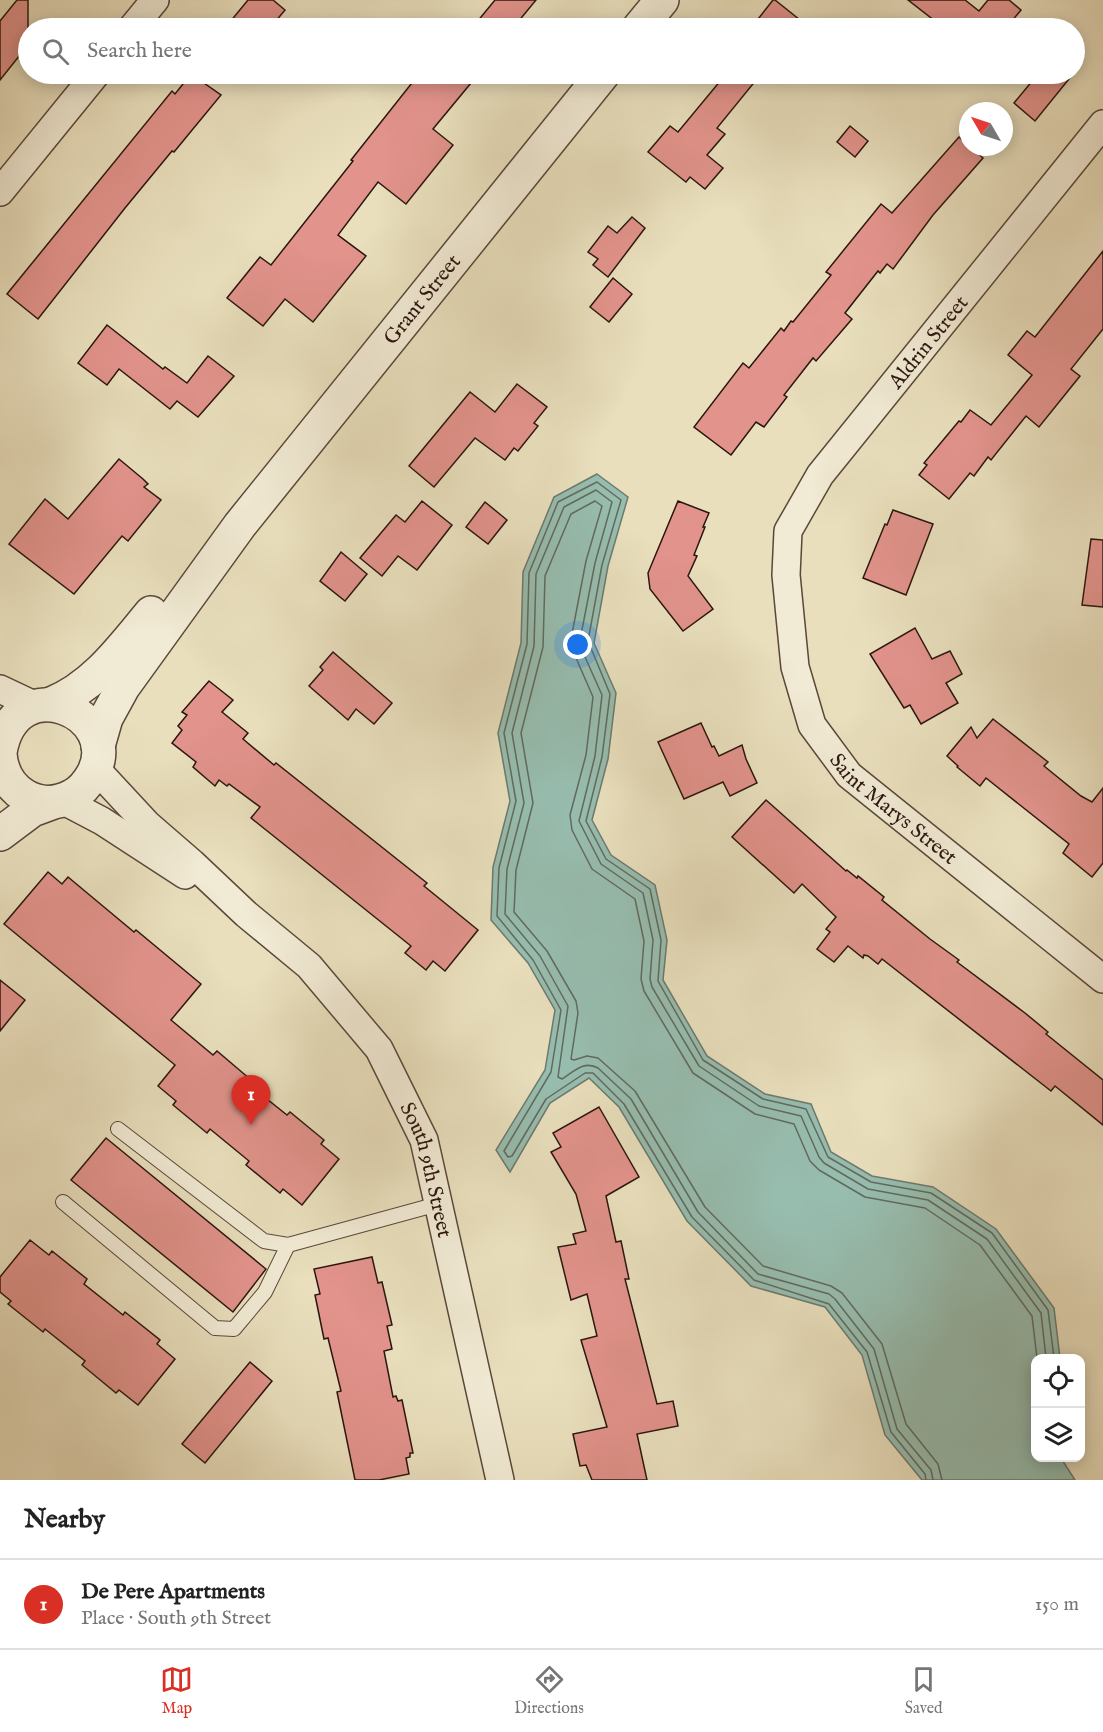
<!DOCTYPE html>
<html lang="en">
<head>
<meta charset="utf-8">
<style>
	:root { --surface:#fff; --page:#f2f2f2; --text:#222; --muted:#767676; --line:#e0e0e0; --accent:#d93025 }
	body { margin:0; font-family:"IM FELL English",serif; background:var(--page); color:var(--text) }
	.controls { position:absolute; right:18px; bottom:18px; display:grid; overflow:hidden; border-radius:12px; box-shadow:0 3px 15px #0003 }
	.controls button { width:54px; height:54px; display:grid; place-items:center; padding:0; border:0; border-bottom:2px solid var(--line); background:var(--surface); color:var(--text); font:30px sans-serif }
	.compass { position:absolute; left:959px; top:102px; width:54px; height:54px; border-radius:50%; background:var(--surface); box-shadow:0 3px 15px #0003; rotate:309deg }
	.you { position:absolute; left:578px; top:645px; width:21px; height:21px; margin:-15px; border:4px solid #fff; border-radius:50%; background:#1a73e8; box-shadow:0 0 0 9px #1a73e833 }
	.badge { display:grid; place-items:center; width:39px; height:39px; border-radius:50%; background:var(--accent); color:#fff; font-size:20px; font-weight:700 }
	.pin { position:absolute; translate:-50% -50px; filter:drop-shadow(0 2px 3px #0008) }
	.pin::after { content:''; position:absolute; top:32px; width:21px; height:18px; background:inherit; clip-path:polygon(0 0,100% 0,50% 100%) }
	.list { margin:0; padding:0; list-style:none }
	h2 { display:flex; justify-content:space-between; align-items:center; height:78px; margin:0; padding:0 24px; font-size:26px }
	h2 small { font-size:20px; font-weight:400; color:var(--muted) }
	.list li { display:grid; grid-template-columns:39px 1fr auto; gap:18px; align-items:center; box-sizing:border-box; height:90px; padding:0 24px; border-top:2px solid var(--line) }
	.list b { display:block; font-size:22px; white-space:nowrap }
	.list p { margin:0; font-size:20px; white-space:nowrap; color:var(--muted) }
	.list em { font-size:20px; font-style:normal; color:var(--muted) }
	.icon { flex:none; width:33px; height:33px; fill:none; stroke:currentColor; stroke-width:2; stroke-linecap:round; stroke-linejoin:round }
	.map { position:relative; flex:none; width:1103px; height:1480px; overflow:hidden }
	.search { position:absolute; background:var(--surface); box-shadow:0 3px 15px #0003; left:18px; right:18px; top:18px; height:66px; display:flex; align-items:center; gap:15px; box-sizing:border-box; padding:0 21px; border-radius:33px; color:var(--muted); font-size:22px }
	.sheet { height:168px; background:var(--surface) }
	nav { display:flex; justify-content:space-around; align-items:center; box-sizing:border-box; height:84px; border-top:2px solid var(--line); background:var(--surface); font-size:16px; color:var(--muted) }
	nav a { display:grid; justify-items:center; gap:3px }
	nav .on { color:var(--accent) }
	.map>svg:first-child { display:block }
	.water { fill:#97bdaf; stroke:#6c7a6f; stroke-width:1.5 }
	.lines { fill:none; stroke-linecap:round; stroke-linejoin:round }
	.shore { stroke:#616a5f; stroke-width:1.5 }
	.building { fill:#e2938c; stroke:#2b160f; stroke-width:1.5 }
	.service-casing { stroke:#5a483a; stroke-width:16 }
	.minor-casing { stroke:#5a483a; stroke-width:30 }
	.tertiary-casing { stroke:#5a483a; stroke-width:36 }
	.service { stroke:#f1ead4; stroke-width:14 }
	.minor { stroke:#f1ead4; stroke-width:27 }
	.tertiary { stroke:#f1ead4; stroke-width:33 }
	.labels { text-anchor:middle; stroke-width:4.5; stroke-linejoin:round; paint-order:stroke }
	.street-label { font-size:21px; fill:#2b160f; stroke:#f1ead4 }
</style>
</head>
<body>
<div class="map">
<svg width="1103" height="1480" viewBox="0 0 1103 1480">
	<rect width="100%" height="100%" fill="#e9dfbd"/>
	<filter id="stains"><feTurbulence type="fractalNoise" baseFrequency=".00333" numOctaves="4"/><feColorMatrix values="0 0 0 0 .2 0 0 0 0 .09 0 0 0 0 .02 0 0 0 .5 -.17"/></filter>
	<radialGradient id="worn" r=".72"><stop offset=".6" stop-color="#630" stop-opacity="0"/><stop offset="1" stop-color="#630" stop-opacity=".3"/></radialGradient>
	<!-- water -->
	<polygon class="water" points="597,474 628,497 608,566 594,643 616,693 608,759 592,820 611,855 655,885 667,940 663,980 707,1056 765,1094 811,1104 831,1152 872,1176 933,1187 996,1229 1054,1308 1060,1358 1036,1358 1036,1458 1061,1458 1075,1480 922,1480 885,1435 862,1355 825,1307 751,1286 687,1221 619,1107 589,1078 550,1103 510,1172 496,1150 545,1070 555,1010 528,963 491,920 493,867 510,801 498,733 521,643 523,572 554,497"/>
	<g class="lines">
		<!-- shore -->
		<g class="shore">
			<polyline points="926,1480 925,1474 891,1432 867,1352 829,1304 754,1280 692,1217 624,1104 593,1073 585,1073 546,1099 512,1156 508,1157 504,1151 551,1072 561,1010 533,960 497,916 499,868 516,801 504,733 527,644 529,573 558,502 597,482 621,500 602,565 588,641 610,694 602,757 586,821 606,859 650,889 661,940 658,981 703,1060 763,1099 806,1109 828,1157 871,1182 931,1193 992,1233 1048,1310 1054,1358"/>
			<path d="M933,1480L931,1470L897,1429L874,1349L835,1299L829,1294L758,1274L698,1212L631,1099L598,1068C584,1060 573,1072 562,1079L558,1077L568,1006L540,956L505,914L507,869L524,803L512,733L534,646L536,574L564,507L596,490L612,502L595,563L580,640L581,648L602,695L595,756L579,821L601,864L643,893L653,940L650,979L652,987L699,1066L759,1106L801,1116L819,1157L824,1163L868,1189L928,1200L987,1239L1041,1313L1046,1358"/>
			<polyline points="942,1480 938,1464 906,1424 882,1344 842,1293 831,1286 763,1266 705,1207 635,1091 598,1058 587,1056 574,1060 571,1059 578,1013 576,1001 547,951 514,912 516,870 533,803 521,733 543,647 545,576 571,514 595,501 602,506 586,561 571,639 573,651 593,697 586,755 570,815 572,830 592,869 635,899 644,941 641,979 644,991 693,1073 755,1114 794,1124 810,1161 819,1170 865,1197 925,1208 980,1245 1032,1316 1037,1358"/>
		</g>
	</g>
	<!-- building -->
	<g class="building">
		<polygon points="17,0 28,0 28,45 0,80 0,21"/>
		<polygon points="248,0 273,0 285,10 270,28 225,28"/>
		<polygon points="495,0 536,0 513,28 472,28"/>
		<polygon points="773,0 775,0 810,28 751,28"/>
		<polygon points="908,0 965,0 979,11 988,0 1009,0 1021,10 1006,28 944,28"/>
		<polygon points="191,74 221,95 174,152 172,151 125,208 38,319 7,294 172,91 175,94"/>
		<polygon points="419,74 460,74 471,83 433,129 453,145 406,204 378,182 338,235 366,256 313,322 285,299 263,326 227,298 260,257 271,265 353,161 351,160"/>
		<polygon points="726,74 761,74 717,128 725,134 707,155 723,168 705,189 690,177 686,182 648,152 670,126 678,132"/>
		<polygon points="1038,74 1073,74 1035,121 1014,103"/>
		<polygon points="850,126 868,141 855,157 837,142"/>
		<polygon points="959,137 983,158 933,215 893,269 887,264 880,273 878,271 845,313 852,319 816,361 813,358 784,395 787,397 764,427 756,422 731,455 694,427 743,363 749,368 781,328 784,331 791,321 793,322 831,275 826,272 881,204 892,213"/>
		<polygon points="632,217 645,228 608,277 593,265 598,259 588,252 608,226 617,233"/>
		<polygon points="1103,251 1103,329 1071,369 1080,376 1039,427 1026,416 991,460 988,457 974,476 970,473 949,499 919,475 927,465 924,463 959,421 961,422 970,410 991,425 1032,375 1008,355 1027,331 1035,337"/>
		<polygon points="613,278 632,294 609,322 590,307"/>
		<polygon points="107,325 163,369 165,367 187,383 208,356 234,376 198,417 177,401 170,409 119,369 107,385 78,363"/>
		<polygon points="517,384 547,407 534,423 538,426 518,451 514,448 505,460 475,438 434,487 409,466 470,392 495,412"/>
		<polygon points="119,459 143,479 148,484 144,487 161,500 128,541 122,536 74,594 9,544 45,499 68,519"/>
		<polygon points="422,501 452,525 417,570 398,556 382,576 360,558 396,515 405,522"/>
		<polygon points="678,501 709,513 703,527 705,527 694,555 697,556 688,576 713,609 683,631 650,589 648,573"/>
		<polygon points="485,502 507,520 488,544 466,527"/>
		<polygon points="893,510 933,524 906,595 863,578 885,524 887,525"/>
		<polygon points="1091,539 1103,540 1103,607 1082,605"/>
		<polygon points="341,552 367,574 345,601 320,581"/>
		<polygon points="915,628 932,659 950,651 962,674 946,683 958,703 921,724 910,705 904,708 870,654"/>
		<polygon points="333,652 392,703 374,724 356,709 348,720 309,686 323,670 320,667"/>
		<polygon points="209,681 233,700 222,712 248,733 243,739 274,765 276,763 427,883 424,886 478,930 445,971 433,961 426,970 405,953 411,946 251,818 260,807 229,784 227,786 219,780 215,786 193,767 196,762 172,743 182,730 178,726 187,715 182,712"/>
		<polygon points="993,719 1048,762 1044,766 1081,796 1092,802 1103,788 1103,863 1092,877 1063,853 1069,844 986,778 980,786 957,767 958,766 947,756 971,727 977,738"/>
		<polygon points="701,723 712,747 714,746 719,756 742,745 746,759 757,783 730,796 723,782 684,799 658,742"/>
		<polygon points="766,800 846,871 847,870 857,878 858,876 884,897 882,900 930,939 959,960 957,962 1025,1013 1048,1032 1046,1034 1103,1080 1103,1125 1055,1086 1051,1091 882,959 878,964 868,956 864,955 863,958 848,946 834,962 817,949 830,932 826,929 836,917 802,884 794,893 732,837"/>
		<polygon points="48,872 62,884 68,877 134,932 136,930 201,984 171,1020 213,1055 217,1051 250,1079 247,1083 287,1115 290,1112 324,1140 321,1144 339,1159 302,1205 283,1189 280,1193 246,1165 249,1161 210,1129 207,1133 173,1105 176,1101 158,1086 175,1065 4,924"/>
		<polygon points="0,980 25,1000 0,1031"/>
		<polygon points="599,1107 639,1177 606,1196 616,1242 621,1241 629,1279 625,1279 657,1404 673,1401 678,1426 637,1434 647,1480 592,1480 586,1465 580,1466 573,1434 607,1427 581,1340 597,1336 587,1294 571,1300 558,1247 576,1244 573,1234 586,1231 576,1194 551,1152 561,1147 553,1133"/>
		<polygon points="106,1138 266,1269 233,1312 71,1180"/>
		<polygon points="30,1240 49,1255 52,1251 87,1279 84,1284 123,1315 125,1312 160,1340 157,1344 175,1359 138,1405 119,1390 116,1393 82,1365 85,1361 45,1329 43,1332 8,1304 11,1301 0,1292 0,1277"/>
		<polygon points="372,1257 378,1283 382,1282 392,1325 387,1326 392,1349 384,1351 393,1397 396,1396 398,1401 402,1400 413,1453 410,1453 410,1457 406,1458 409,1474 379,1480 355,1480 337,1392 341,1391 328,1338 324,1339 315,1295 320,1294 314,1269"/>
		<polygon points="250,1362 272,1381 205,1463 182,1444"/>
	</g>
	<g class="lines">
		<defs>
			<g id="service">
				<polyline points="118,1129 264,1241 288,1245 438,1204"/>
				<polyline points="63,1202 215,1328 234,1329 265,1292 288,1245"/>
			</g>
			<g id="minor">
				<polyline points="132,28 155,0"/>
				<path id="s1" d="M1103,124L820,475L788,531L786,575L795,667L812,725L849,775L1103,979"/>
				<polyline points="0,192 96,74"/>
				<polyline points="0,689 36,706"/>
				<path id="s2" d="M96,769L147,824L192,863L246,914L309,966L379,1049L424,1140L500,1480"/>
				<polyline points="64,801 102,821 185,875"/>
			</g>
			<g id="tertiary">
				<polyline points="639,28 662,0"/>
				<path d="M51,704C94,687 122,648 151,613"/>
				<path id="s3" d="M98,746L106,718L123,687L240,525L603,74"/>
				<path d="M0,752C15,665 125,714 93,774C88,783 82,791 72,796C38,814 3,791 0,754"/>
				<polyline points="0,834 32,810 51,803"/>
			</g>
		</defs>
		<!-- service casing -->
		<use href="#service" class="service-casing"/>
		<!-- minor casing -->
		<use href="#minor" class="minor-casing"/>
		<!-- tertiary casing -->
		<use href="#tertiary" class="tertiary-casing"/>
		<!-- service -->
		<use href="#service" class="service"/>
		<!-- minor -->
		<use href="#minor" class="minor"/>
		<!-- tertiary -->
		<use href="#tertiary" class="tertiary"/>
	</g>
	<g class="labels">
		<!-- street labels -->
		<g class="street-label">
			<text dy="7" stroke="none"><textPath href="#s3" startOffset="554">Grant Street</textPath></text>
			<text transform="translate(928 342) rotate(-51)" y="7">Aldrin Street</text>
			<text dy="7" stroke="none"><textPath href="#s1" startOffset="830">Saint Marys Street</textPath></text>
			<text dy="7" stroke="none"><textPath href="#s2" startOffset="530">South 9th Street</textPath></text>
		</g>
	</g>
	<rect width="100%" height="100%" filter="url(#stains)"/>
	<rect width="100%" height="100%" fill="url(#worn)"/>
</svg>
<div class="controls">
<button><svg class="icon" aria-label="locate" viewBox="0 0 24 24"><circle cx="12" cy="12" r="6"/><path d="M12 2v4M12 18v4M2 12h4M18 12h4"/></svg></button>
<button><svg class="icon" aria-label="layers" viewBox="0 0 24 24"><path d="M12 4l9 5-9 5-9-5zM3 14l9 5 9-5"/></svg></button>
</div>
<svg class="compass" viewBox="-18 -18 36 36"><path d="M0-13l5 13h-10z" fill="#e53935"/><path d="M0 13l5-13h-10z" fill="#767676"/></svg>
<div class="you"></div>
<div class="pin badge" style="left:251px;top:1125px">1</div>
<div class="search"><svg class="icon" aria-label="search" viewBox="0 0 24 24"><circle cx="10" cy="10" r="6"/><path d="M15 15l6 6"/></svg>Search here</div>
</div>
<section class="sheet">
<h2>Nearby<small></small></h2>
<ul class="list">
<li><span class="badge">1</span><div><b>De Pere Apartments</b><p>Place · South 9th Street</p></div><em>150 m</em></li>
</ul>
</section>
<nav>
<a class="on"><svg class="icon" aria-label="map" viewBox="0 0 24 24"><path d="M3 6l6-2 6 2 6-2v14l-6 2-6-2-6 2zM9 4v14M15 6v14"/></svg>Map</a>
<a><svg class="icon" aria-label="directions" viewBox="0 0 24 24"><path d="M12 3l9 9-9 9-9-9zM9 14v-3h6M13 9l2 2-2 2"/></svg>Directions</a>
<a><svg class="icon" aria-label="saved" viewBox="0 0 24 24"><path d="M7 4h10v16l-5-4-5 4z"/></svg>Saved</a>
</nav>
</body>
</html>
